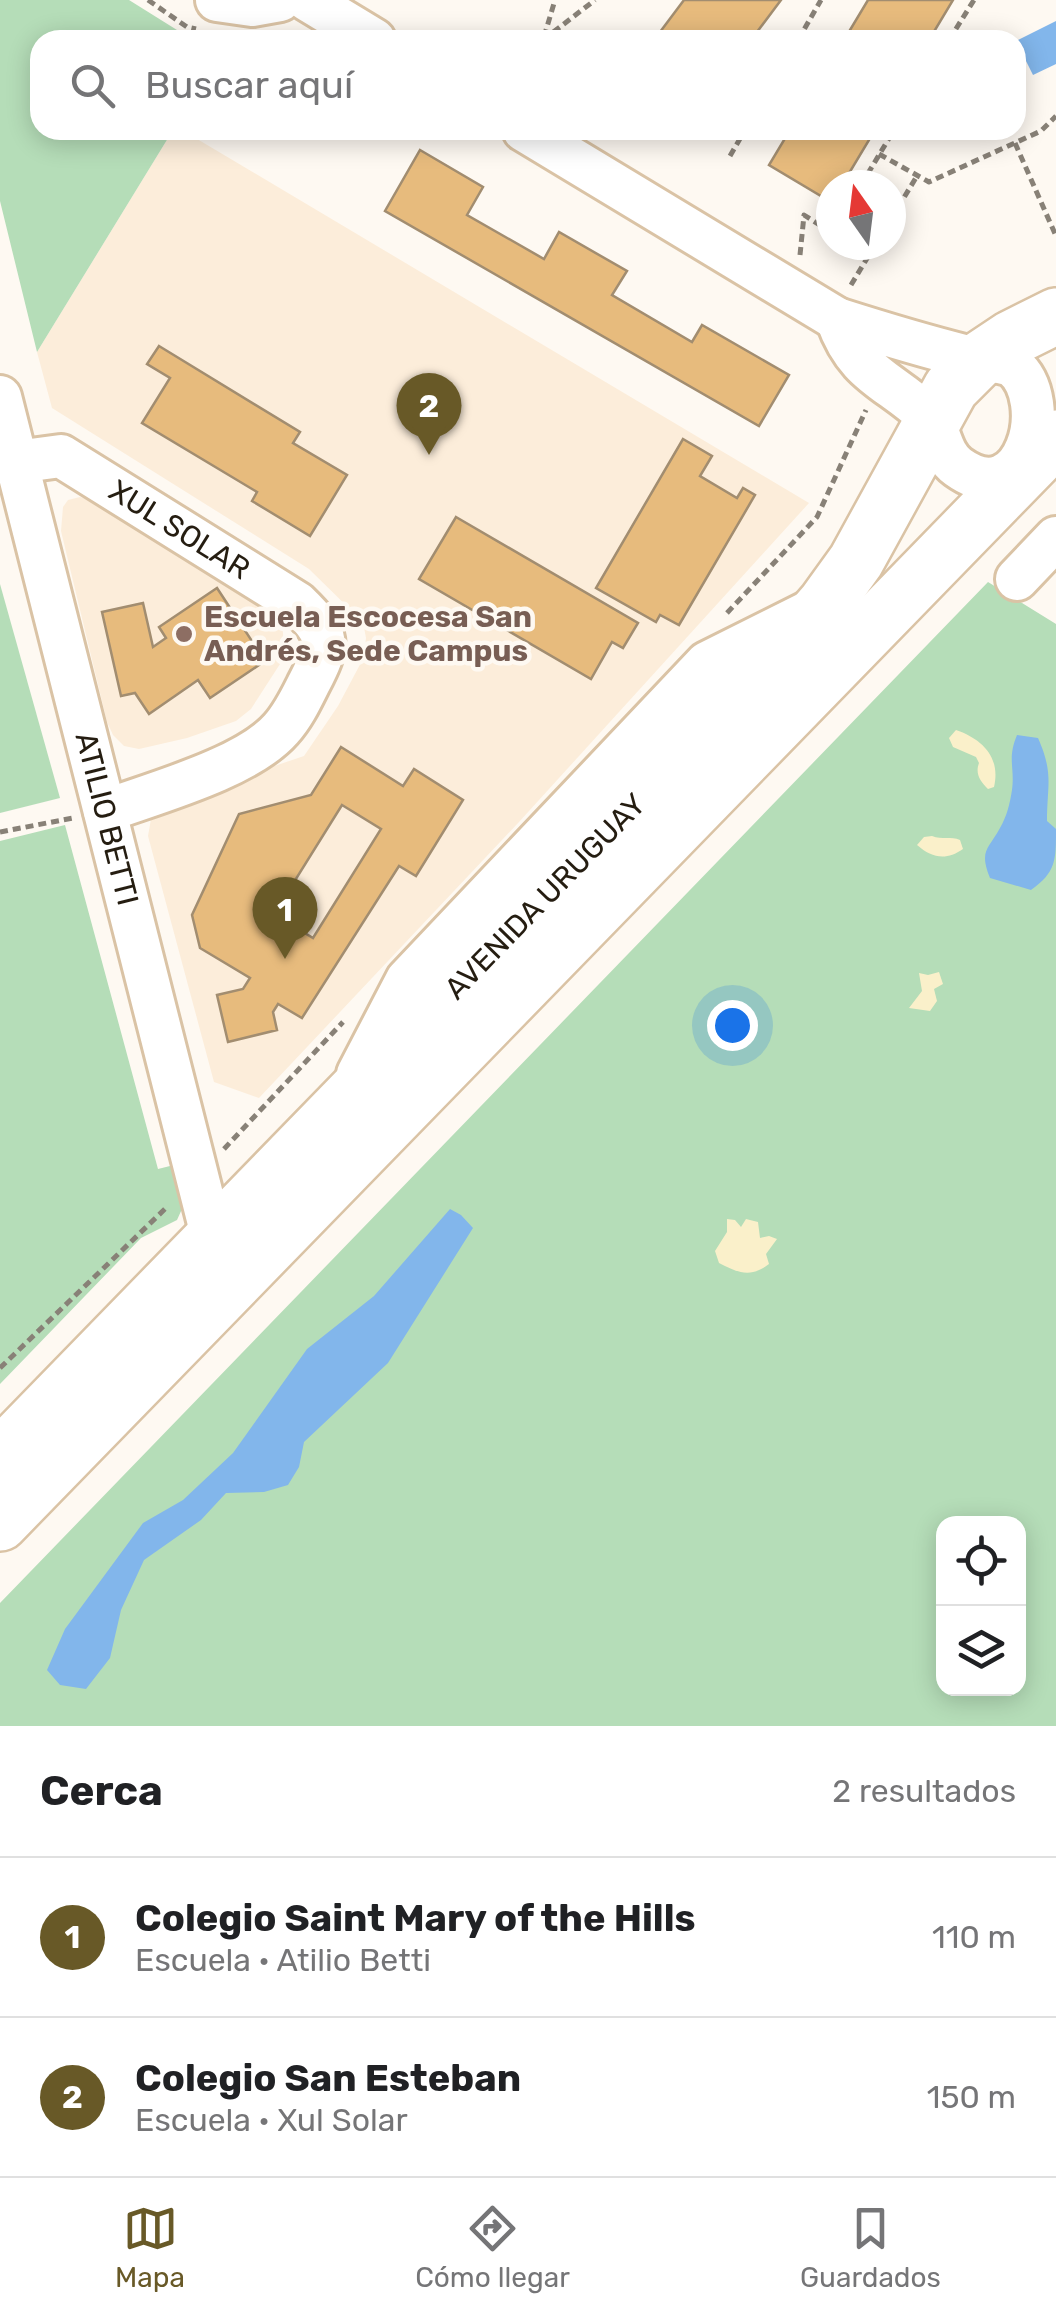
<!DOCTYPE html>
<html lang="es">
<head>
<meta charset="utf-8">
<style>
	:root { --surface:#fff; --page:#f6f6f6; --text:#202124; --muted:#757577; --line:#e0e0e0; --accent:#685927 }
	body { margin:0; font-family:Rubik,sans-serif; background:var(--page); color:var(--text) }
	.controls { position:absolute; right:30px; bottom:30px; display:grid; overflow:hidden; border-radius:20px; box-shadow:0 5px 25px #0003 }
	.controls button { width:90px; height:90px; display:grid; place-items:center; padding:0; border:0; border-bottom:2px solid var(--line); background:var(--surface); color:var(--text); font:50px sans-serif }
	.compass { position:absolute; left:816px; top:170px; width:90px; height:90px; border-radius:50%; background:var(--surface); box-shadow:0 5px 25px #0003; rotate:346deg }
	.you { position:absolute; left:732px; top:1025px; width:35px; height:35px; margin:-25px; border:8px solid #fff; border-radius:50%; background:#1a73e8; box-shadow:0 0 0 15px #1a73e833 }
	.badge { display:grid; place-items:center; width:65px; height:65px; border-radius:50%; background:var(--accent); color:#fff; font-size:32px; font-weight:700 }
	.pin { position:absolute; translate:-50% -82px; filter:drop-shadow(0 2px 5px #0008) }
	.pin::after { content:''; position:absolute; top:52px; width:35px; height:30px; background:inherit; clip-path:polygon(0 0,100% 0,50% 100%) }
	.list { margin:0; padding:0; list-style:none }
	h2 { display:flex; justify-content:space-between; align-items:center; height:130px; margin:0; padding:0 40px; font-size:42px }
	h2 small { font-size:32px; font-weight:400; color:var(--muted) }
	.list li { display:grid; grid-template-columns:65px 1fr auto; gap:30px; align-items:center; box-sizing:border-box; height:160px; padding:0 40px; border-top:2px solid var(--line) }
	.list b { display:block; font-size:38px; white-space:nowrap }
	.list p { margin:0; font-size:32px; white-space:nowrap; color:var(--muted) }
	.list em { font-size:32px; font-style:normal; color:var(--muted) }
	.icon { flex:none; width:55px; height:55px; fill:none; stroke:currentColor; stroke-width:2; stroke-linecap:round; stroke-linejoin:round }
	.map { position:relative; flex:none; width:1056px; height:1726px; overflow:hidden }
	.search { position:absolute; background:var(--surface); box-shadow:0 5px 25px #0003; left:30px; right:30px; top:30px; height:110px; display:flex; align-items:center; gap:25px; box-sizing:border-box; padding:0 35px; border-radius:30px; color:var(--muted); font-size:38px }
	.sheet { height:450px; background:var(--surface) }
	nav { display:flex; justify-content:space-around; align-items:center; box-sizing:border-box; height:140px; border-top:2px solid var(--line); background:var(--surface); font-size:28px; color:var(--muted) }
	nav a { display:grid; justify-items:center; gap:5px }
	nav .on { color:var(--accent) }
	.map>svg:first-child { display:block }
	.education { fill:#fcedda }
	.green { fill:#b5ddb8; fill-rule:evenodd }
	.sand { fill:#faf0ca }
	.water { fill:#82b6eb }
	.building { fill:#e7bb7d; stroke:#a28d70; stroke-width:2.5; fill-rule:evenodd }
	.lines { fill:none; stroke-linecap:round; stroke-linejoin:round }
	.minor-casing { stroke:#dac3a5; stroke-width:48 }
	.major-casing { stroke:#dac3a5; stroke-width:60 }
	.path { stroke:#888177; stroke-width:5; stroke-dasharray:8 5; stroke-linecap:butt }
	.minor { stroke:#fff; stroke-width:42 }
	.major { stroke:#fff; stroke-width:55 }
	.education-dot { fill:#8d6e63; stroke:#fef9f2; stroke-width:4 }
	.labels { text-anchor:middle; stroke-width:9; stroke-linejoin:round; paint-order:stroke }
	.street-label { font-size:30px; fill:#251d11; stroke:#fef9f2 }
	.education-label { font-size:30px; font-weight:bold; fill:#785e54; stroke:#fef9f2; text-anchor:start }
</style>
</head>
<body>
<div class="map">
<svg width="1056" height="1726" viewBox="0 0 1056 1726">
	<rect width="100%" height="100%" fill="#fef9f2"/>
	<!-- education -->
	<g class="education">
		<polygon points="173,130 182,130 809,503 519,822 259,1098 214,1082 148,836 151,819 157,808 168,802 304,756 338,706 364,657 366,638 363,622 309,569 52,408 37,352"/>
		<polygon points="80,497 97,502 282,622 284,645 280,664 251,709 236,721 187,738 139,749 124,746 113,735 107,722 61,531 63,507 68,500"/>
	</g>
	<!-- green -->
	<g class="green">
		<polygon points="0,0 129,0 193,40 40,40 40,130 173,130 37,352 0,201"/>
		<path d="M988,582L1056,624V1726H0V1603ZM944,1524H1018V1688H944Z"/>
		<polygon points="0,584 60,798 0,813"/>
		<polygon points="65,825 158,1169 170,1166 183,1172 186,1200 177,1220 141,1238 0,1384 0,841"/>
	</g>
	<!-- sand -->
	<g class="sand">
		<path d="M956,730C982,739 1001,757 994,787L988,789C980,781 975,774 979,763L976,757L953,747L949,738Z"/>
		<path d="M932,836C942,840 951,836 960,840L963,849C946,861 932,858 917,845L924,837Z"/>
		<polygon points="939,972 943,984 934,989 937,1001 930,1011 909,1008 922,991 919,973 928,975"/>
		<path d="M727,1219L735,1220L741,1227L746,1219L758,1222L760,1238L769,1236L777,1239L766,1254L769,1264C751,1278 738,1273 719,1263L715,1251L727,1232Z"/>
	</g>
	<!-- water -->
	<g class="water">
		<polygon points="1056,21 1056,64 1033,75 1016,41"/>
		<path d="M1017,735L1038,738C1054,774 1047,785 1047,821L1056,829C1056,861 1056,872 1031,890L990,878C979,850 988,850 1000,828C1007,816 1010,803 1012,790C1015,767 1007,759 1017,735Z"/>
		<polygon points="450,1209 461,1215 473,1228 388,1363 304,1442 299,1467 288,1485 264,1492 226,1493 201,1520 144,1560 121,1610 110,1658 86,1689 60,1685 47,1670 65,1629 143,1523 183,1500 233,1453 307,1349 374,1296"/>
	</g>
	<!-- building -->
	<g class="building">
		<polygon points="684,0 781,0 751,40 654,40"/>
		<polygon points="868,0 953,0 929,40 844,40"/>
		<polygon points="790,130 875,130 842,185 831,185 831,202 769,165"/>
		<polygon points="420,150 483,187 467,215 544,259 559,232 627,271 612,295 692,342 702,325 789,375 759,426 385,211"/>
		<polygon points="159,346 300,432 293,443 347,475 310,536 252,501 257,492 142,423 170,378 147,364"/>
		<polygon points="683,439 712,456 700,476 737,498 743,488 755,495 679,625 660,615 656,622 596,588"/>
		<polygon points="456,517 638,623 623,648 612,642 591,679 419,579"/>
		<polygon points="217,588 265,661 210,698 198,680 149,714 135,693 121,696 102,612 143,603 153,647 166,638 159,627"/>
		<path d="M341,747L403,786L414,769L463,800L416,876L399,866L302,1018L278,1004L273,1012L277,1030L228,1042L217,995L243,989L250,978L200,948L192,915L239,814L311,795ZM342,805L381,829L313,938L274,914Z"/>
	</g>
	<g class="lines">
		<defs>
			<g id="minor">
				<polyline points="217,0 252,5 280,0"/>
				<polyline points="308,0 374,40"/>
				<polyline points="524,130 837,319"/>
				<path d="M837,319C881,333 924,346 968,357C983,361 1000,360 1013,366C1056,401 1025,515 958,467C939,453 941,429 928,416C889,379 857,376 837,319Z"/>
				<path id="s1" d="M0,397L213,1239"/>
				<path id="s2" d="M16,462L61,456L297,603C330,635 330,643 309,683C301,699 293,716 281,729C247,768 154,793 105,811"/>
				<polyline points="1017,579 1056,538"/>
				<polyline points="358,1074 407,980 707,663 811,611"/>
			</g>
			<g id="major">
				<path id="s3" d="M0,1457L786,649L825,604L856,561L951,388L979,360L1012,338L1056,316"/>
				<polyline points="0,1523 1056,438"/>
			</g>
		</defs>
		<!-- minor casing -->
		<use href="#minor" class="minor-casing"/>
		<!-- major casing -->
		<use href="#major" class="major-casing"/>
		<!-- path -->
		<g class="path">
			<polyline points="148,0 187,27 196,29"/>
			<polyline points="544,37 555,0"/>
			<polyline points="543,40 595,0"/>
			<polyline points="798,40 821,0"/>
			<polyline points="949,40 974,0"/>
			<polyline points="1015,143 1056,236"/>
			<polyline points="879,154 929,182 1041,131 1056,116"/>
			<polyline points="730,156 745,130"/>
			<polyline points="861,185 894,130"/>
			<polyline points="891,219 917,176"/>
			<polyline points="800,255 804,215 831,232"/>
			<polyline points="851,285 875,245"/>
			<polyline points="727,613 817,517 866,410"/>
			<polyline points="0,832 73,818"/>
			<polyline points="224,1149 343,1022"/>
			<polyline points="0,1368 167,1207"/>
		</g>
		<!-- minor -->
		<use href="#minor" class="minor"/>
		<!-- major -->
		<use href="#major" class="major"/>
	</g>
	<!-- markers -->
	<circle class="education-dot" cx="184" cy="634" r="10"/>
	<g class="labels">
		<!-- street labels -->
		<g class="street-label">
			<text dy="10" stroke="none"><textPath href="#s2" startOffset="185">XUL SOLAR</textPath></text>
			<text dy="10" stroke="none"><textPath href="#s1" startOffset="435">ATILIO BETTI</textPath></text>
			<text dy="10" stroke="none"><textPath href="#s3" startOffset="782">AVENIDA URUGUAY</textPath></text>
		</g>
		<!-- education labels -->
		<g class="education-label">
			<text x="204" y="627">Escuela Escocesa San<tspan x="204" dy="34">Andrés, Sede Campus</tspan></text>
		</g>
	</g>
</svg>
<div class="controls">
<button><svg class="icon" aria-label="locate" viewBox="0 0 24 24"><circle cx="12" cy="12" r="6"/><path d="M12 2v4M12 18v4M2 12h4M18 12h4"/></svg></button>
<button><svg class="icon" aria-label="layers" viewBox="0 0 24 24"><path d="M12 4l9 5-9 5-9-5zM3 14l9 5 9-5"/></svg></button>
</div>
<svg class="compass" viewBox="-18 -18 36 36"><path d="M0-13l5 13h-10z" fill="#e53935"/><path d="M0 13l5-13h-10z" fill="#757577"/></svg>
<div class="you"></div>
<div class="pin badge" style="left:285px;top:959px">1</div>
<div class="pin badge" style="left:429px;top:455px">2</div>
<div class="search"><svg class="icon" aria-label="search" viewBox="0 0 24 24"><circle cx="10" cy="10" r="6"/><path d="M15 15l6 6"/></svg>Buscar aquí</div>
</div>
<section class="sheet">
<h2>Cerca<small>2 resultados</small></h2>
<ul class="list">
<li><span class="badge">1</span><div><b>Colegio Saint Mary of the Hills</b><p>Escuela · Atilio Betti</p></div><em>110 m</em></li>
<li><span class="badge">2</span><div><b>Colegio San Esteban</b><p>Escuela · Xul Solar</p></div><em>150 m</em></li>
</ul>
</section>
<nav>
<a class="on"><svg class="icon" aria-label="map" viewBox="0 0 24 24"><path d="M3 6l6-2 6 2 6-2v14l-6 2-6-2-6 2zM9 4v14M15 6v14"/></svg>Mapa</a>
<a><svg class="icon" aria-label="directions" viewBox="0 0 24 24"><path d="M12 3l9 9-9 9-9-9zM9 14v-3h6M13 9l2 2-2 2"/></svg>Cómo llegar</a>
<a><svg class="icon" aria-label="saved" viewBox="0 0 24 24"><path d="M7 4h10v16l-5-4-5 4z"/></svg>Guardados</a>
</nav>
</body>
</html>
